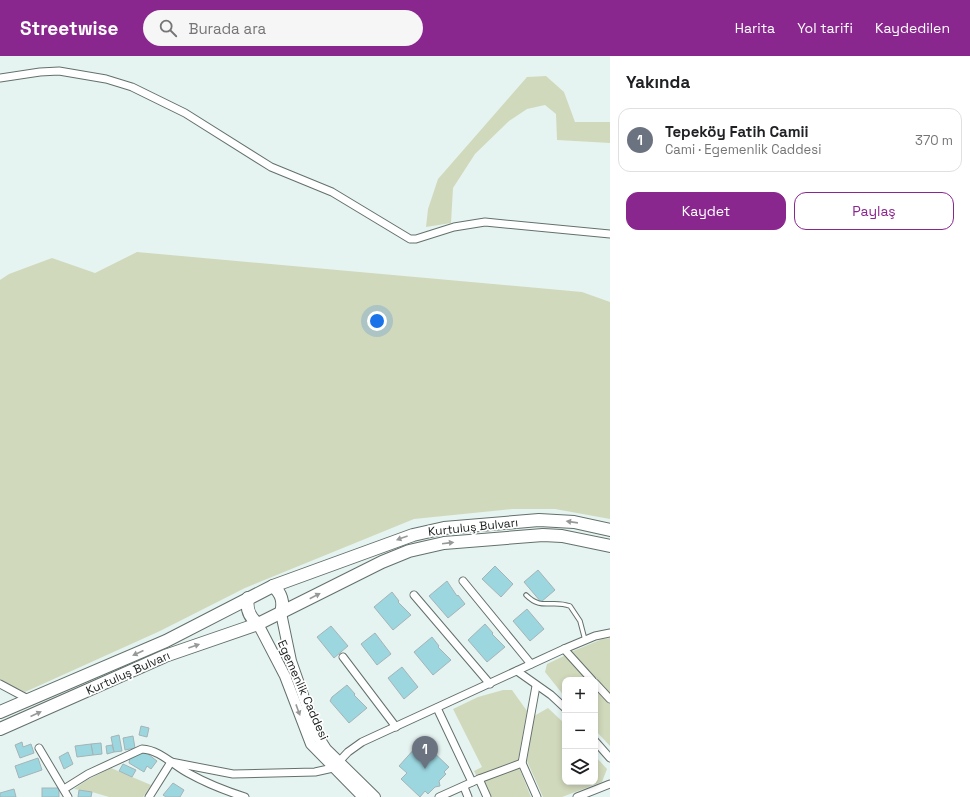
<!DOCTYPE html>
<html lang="tr">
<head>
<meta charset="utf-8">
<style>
	:root { --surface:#fff; --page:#f6f6f6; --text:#202124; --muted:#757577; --line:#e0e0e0; --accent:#8a278f }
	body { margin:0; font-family:"Space Grotesk",sans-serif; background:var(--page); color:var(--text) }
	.controls { position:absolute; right:12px; bottom:12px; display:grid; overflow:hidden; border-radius:8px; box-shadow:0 2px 6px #0003 }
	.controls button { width:36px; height:36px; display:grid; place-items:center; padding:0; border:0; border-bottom:1px solid var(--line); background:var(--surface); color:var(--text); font:20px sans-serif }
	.you { position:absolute; left:377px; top:265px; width:14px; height:14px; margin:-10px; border:3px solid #fff; border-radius:50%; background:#1a73e8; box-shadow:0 0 0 6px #1a73e833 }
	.badge { display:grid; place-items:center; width:26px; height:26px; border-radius:50%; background:var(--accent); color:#fff; font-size:13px; font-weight:700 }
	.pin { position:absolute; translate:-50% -33px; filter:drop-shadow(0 1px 2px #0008) }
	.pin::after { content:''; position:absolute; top:21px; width:14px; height:12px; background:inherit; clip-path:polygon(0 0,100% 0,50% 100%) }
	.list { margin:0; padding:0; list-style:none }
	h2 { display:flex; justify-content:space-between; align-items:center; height:52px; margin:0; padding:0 16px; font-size:17px }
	h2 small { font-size:13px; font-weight:400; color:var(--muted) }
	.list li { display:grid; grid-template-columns:26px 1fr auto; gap:12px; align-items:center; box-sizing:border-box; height:64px; margin:0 8px 8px; padding:0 8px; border:1px solid var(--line); border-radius:12px }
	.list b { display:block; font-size:15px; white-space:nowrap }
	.list p { margin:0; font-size:13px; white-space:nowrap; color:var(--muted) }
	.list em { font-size:13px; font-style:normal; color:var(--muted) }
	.actions { display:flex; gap:8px; padding:12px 16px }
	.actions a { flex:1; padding:9px 0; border:1px solid var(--accent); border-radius:12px; text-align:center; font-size:14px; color:var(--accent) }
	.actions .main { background:var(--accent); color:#fff }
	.icon { flex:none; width:22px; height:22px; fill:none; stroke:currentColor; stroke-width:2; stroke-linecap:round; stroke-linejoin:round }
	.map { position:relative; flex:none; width:610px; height:741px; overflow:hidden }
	header { display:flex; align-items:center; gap:24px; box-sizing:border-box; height:56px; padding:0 20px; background:var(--accent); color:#fff }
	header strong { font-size:19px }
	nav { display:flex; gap:22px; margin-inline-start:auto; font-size:14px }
	.search { width:280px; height:36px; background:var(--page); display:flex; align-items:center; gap:10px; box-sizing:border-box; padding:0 14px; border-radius:22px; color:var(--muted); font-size:15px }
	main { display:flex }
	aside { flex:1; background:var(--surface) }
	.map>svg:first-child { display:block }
	.green { fill:#d1d9bc }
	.building { fill:#9cd7e0; stroke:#a5b3b6 }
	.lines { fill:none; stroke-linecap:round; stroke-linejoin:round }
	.service-casing { stroke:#63706c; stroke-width:5.5 }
	.minor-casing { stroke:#63706c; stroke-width:9 }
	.secondary-casing { stroke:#63706c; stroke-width:12 }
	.trunk-casing { stroke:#63706c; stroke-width:14 }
	.service { stroke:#fff; stroke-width:3.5 }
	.minor { stroke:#fff; stroke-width:7 }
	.secondary { stroke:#fff; stroke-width:10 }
	.trunk { stroke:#fff; stroke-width:12 }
	.oneway { fill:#979998 }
	.labels { text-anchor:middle; stroke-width:3.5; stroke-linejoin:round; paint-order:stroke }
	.street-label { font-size:12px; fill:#171d1b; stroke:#fff }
</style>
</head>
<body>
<header>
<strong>Streetwise</strong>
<div class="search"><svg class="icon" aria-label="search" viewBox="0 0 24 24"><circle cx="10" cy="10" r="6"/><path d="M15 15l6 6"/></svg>Burada ara</div>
<nav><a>Harita</a><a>Yol tarifi</a><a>Kaydedilen</a></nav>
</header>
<main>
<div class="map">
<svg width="610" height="741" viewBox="0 0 610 741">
	<rect width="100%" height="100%" fill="#e6f4f1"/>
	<!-- green -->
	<g class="green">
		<polygon points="546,20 564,36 575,66 610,66 610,87 557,84 556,58 545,49 527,53 509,65 475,98 453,132 451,167 426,171 428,153 438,123 527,21"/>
		<polygon points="137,196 582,236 610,246 610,463 555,453 512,453 414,463 245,532 160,575 25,636 0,624 0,224 9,218 52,202 95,217"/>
		<polygon points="610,582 610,638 571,596 602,583"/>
		<polygon points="566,599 589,624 565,624 565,641 545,616 547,608"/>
		<polygon points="595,631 610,648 610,690 595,674"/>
		<polygon points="503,634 512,634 527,655 518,704 477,721 474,715 482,711 453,653 478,641"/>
		<polygon points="548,652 565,668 565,726 595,726 595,700 607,713 602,726 562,741 543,741 527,705 534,660"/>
		<polygon points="519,711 531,741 491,741 484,725"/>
		<polygon points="111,712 151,729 143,741 109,741 92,736 74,733 87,724"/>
	</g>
	<!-- building -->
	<g class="building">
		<polygon points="495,510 513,528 501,541 482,523"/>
		<polygon points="538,514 555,534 541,546 524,526"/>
		<polygon points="447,525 457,540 458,539 465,548 448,562 429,540"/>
		<polygon points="392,536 399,545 398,546 411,559 393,574 374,551"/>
		<polygon points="527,553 544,573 530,585 513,565"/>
		<polygon points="485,568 493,577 492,578 505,591 487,606 468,584"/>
		<polygon points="331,570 348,590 334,602 317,581"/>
		<polygon points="375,577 391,598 377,609 361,588"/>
		<polygon points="432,581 439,590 438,591 451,604 433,619 414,596"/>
		<polygon points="402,611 418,631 404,643 388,622"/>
		<polygon points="347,629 355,638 354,639 367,652 349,667 330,645 332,641"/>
		<polygon points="141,670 149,672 147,681 139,679"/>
		<polygon points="119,679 122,695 114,696 111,681"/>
		<polygon points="133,680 135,692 125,694 123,682"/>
		<polygon points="22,686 23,691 31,688 34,697 20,702 15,689"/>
		<polygon points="101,687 102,698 93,699 91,688"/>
		<polygon points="91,688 93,699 77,701 75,690"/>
		<polygon points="112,689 114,696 107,698 106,690"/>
		<polygon points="416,691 424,699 430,693 449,711 444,716 446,718 439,725 440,730 435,731 428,738 425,735 420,741 401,723 407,717 399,710"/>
		<polygon points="144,695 157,705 151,713 147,710 144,716 129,707 130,701 139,696 142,698"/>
		<polygon points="68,696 73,708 64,713 59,701"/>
		<polygon points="38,702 42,714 19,722 15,710"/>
		<polygon points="123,708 136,714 132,721 119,715"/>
		<polygon points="173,727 184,734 180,741 166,741 163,739"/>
		<rect x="42" y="732" width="17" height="9"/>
		<polygon points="14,733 16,741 0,741 0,737"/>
		<polygon points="79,734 92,736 91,741 78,741"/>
	</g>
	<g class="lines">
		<defs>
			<path id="service" d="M526,539C542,555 551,543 570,550L580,565L585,584"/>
			<g id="minor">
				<polyline points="0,22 40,16 59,15 106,23 132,31 185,57 271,111 332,136 410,183 416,183 454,171 485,166 610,178"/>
				<polyline points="463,525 531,608"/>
				<polyline points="414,539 490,628"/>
				<polyline points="564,593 592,624"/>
				<polyline points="343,601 396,671"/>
				<polyline points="517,615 551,639 565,652"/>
				<polyline points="595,627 610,643"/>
				<polyline points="0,628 30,644"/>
				<polyline points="536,630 522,707 537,741"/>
				<polyline points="437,652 472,726"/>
				<polyline points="595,685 610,702"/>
				<polyline points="39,692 68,741"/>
				<polyline points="479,723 487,741"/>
				<polyline points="464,731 468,741"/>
				<path d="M64,733L88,718L142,693C160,694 173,709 188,717C206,727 226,735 245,741"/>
				<polyline points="149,741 171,706 233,718 315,716 333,712 348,696 362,686 564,593 595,580 610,577"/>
				<polyline points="439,741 479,723 522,707"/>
				<polyline points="577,741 610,728"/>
			</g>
			<g id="secondary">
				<polyline points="281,557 291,605 317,679 326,693 375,741"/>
				<polyline points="258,568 285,620 311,688 363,741"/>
			</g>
			<g id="trunk">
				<path d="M273,530C282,538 284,546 281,557"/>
				<path d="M248,542C246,553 249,561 258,568"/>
				<polyline points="0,656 166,585 273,530 413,479 444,472 539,464 574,466 610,474"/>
				<polyline points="0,673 165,600 258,568 382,506 409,495 444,487 543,479 562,480 610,490"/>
			</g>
		</defs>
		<!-- service casing -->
		<use href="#service" class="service-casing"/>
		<!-- minor casing -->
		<use href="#minor" class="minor-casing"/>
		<!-- secondary casing -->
		<use href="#secondary" class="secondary-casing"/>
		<!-- trunk casing -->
		<use href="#trunk" class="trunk-casing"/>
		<!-- service -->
		<use href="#service" class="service"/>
		<!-- minor -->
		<use href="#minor" class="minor"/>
		<!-- secondary -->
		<use href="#secondary" class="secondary"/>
		<!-- trunk -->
		<use href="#trunk" class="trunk"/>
	</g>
	<!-- one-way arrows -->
	<defs><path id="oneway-solid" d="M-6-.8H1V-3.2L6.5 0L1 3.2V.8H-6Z"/></defs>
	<g class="oneway">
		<use href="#oneway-solid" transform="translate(572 466) rotate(-172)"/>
		<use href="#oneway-solid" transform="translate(402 482) rotate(160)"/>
		<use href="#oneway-solid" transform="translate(448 487) rotate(-7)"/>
		<use href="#oneway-solid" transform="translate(315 540) rotate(-27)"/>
		<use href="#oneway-solid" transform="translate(194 590) rotate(-19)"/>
		<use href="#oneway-solid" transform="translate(138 597) rotate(156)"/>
		<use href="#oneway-solid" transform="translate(298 654) rotate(70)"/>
		<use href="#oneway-solid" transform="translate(36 658) rotate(-24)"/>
	</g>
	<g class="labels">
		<!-- street labels -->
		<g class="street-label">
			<text transform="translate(473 471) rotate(-6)" y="4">Kurtuluş Bulvarı</text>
			<text transform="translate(128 617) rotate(-24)" y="4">Kurtuluş Bulvarı</text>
			<text transform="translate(303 634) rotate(66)" y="4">Egemenlik Caddesi</text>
		</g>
	</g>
</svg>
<div class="controls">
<button>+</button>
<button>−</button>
<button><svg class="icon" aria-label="layers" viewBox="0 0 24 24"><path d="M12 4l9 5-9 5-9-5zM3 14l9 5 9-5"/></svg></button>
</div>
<div class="you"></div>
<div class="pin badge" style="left:425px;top:713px;background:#6b7280">1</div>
</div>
<aside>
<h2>Yakında<small></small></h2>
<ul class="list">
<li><span class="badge" style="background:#6b7280">1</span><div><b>Tepeköy Fatih Camii</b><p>Cami · Egemenlik Caddesi</p></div><em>370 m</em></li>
</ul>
<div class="actions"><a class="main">Kaydet</a><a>Paylaş</a></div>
</aside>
</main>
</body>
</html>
